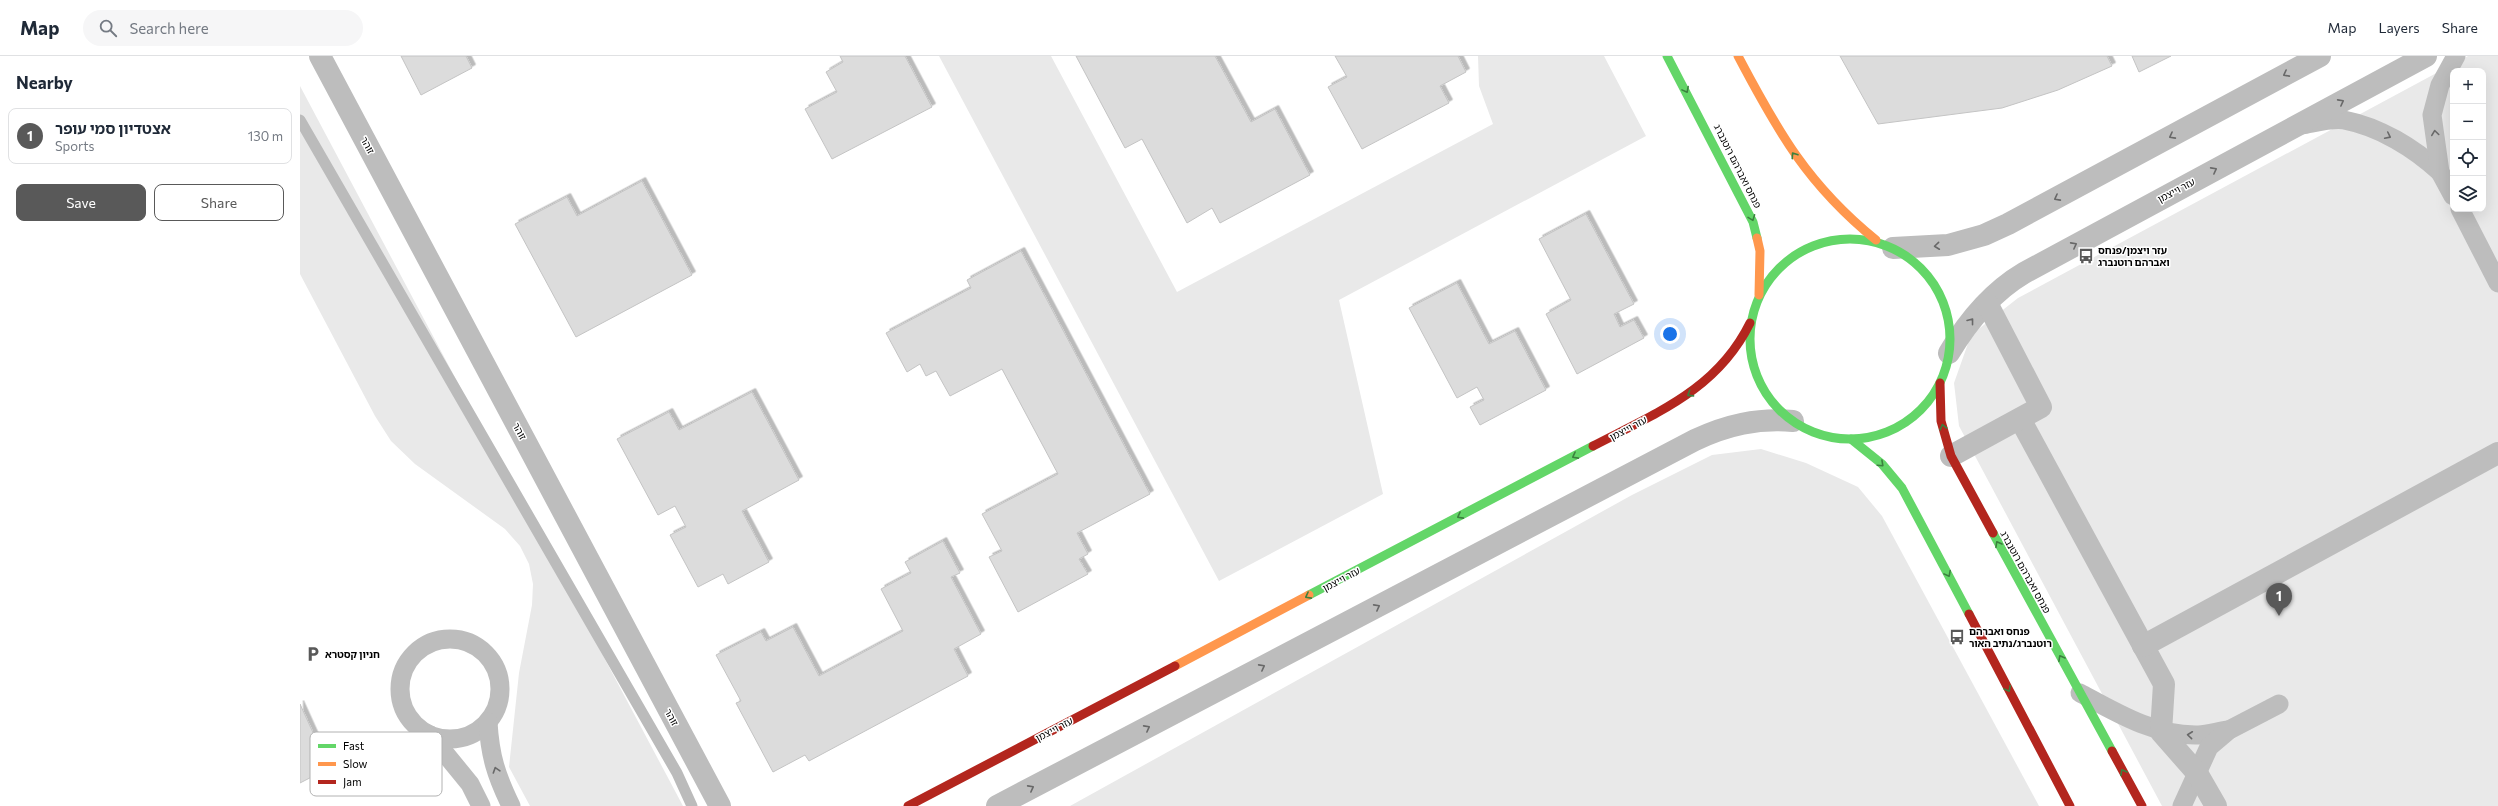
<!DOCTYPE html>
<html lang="en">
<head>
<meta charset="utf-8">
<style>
	:root { --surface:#fff; --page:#f6f6f7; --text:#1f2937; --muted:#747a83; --line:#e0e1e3; --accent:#595959 }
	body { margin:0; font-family:Commissioner,"Noto Sans Hebrew",sans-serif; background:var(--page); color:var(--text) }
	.controls { position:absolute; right:12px; top:12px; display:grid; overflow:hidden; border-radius:8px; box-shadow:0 4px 16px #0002 }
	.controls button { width:36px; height:36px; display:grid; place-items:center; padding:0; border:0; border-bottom:1px solid var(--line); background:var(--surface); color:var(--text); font:20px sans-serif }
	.you { position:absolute; left:1370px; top:278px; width:14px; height:14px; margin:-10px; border:3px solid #fff; border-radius:50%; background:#1a73e8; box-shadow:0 0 0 6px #1a73e833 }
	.badge { display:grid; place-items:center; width:26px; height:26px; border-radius:50%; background:var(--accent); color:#fff; font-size:13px; font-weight:700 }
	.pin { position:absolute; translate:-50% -33px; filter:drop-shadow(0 1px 2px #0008) }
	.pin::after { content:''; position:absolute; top:21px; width:14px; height:12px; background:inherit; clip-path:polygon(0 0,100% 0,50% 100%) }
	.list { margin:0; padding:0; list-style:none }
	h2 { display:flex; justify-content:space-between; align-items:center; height:52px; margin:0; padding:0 16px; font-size:17px }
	h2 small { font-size:13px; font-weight:400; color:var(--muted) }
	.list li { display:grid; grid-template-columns:26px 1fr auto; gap:12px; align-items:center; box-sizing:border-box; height:56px; margin:0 8px 8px; padding:0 8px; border:1px solid var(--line); border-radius:8px }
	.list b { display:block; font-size:15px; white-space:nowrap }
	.list p { margin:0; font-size:13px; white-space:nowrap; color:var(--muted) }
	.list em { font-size:13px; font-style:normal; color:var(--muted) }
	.actions { display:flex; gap:8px; padding:12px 16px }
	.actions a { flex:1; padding:9px 0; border:1px solid var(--accent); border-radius:8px; text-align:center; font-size:14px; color:var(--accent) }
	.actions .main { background:var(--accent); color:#fff }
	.icon { flex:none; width:22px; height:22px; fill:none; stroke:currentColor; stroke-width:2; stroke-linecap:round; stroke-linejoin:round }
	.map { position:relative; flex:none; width:2198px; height:750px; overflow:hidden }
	header { display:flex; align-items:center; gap:24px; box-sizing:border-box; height:56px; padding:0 20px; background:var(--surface); border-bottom:1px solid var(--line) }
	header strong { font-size:19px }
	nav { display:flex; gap:22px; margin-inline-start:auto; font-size:14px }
	.search { width:280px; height:36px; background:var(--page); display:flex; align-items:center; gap:10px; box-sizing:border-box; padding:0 14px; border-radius:22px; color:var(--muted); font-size:15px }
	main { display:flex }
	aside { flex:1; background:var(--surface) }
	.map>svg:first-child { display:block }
	.green { fill:#e9e9e9; fill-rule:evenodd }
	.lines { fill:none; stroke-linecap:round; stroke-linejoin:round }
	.stream { stroke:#bbb; stroke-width:11 }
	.building { fill:#dcdcdc; stroke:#c4c4c4; filter:url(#shadow) }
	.lane { stroke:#bdbdbd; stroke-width:19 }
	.street { stroke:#bdbdbd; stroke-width:22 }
	.fast { stroke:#63d668; stroke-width:9 }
	.slow { stroke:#ff974d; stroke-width:9 }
	.jam { stroke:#b3261e; stroke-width:9 }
	.oneway { stroke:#686868 }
	.oneway2 { stroke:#3b803e }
	.labels { text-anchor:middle; stroke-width:3; stroke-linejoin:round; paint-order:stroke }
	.street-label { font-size:10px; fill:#000; stroke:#fff }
	.poi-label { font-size:10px; font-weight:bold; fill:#000; stroke:#fff; text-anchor:start }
	.key { fill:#fff; stroke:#b2b2b2; stroke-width:1 }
	.key-label { font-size:11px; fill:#000 }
</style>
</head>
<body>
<header>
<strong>Map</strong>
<div class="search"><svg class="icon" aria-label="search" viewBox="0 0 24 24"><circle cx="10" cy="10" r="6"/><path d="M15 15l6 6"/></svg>Search here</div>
<nav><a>Map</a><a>Layers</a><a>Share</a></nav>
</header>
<main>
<aside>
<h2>Nearby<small></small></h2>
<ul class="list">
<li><span class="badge">1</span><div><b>אצטדיון סמי עופר</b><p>Sports</p></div><em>130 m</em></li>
</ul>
<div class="actions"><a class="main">Save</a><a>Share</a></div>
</aside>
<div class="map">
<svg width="2198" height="750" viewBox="0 0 2198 750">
	<defs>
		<filter id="shadow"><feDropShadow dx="3.5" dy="-3.5" stdDeviation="0" flood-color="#0004"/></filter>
	</defs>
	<rect width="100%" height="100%" fill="#fff"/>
	<!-- green -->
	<g class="green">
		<polygon points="639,0 751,0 877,236 1193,68 1179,30 1178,0 1304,0 1346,80 1039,244 1083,438 919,525"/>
		<path d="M2168,0H2198V750H1862L1659,370L1654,327L1671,279L1718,242ZM2153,15H2183V153H2153Z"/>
		<polygon points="0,30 383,750 230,750 209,711 219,617 232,549 233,528 229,508 220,490 205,473 115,408 91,385 75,360 0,218"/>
		<polygon points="1461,393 1506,407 1558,431 1582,460 1739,750 770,750 1332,439 1412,399"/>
	</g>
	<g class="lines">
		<!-- stream -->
		<polyline class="stream" points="0,64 377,717 392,750"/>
	</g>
	<!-- building -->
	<g class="building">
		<polygon points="101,0 166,0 172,12 121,39"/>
		<polygon points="540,0 605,0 632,51 532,103 505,53 537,36 526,16 543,6"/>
		<polygon points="776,0 915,0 951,66 975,53 1010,119 920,167 912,152 887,167 842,83 825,92"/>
		<polygon points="1035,0 1158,0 1166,16 1140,30 1149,47 1062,93 1028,31 1047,21"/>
		<polygon points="1540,0 1807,0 1812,10 1758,34 1702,52 1578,68"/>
		<polygon points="1832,0 1871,0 1839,16"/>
		<polygon points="342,125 392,219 276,281 215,168 267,141 277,160"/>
		<polygon points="1286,158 1334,248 1314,258 1320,271 1334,264 1344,282 1277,318 1246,258 1271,244 1239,183"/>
		<polygon points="721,195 850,438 777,477 788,498 779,503 788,518 718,556 689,501 702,495 682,458 758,418 702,313 650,340 636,315 626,320 620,308 607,316 586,277 671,232 667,224"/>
		<polygon points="1157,227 1189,288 1215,275 1246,334 1180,369 1170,351 1184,344 1177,331 1157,342 1109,252"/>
		<polygon points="452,336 499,424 442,455 469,506 428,528 423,518 398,531 370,479 386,471 375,450 358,459 317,383 369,356 379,374"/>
		<polygon points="643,485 660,517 651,521 681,578 654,593 668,620 509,705 505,699 473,716 436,647 441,645 416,599 461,576 466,585 493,571 519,620 603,575 581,533 611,517 605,506"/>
		<polygon points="0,648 29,712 0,727"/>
	</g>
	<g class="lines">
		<!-- lane -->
		<g class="lane">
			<path d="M2002,69C2014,67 2032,62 2044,64C2080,71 2114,92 2140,116"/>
			<polyline points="2153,140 2140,116 2132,59 2140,29 2156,0"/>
			<polyline points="2160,153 2198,227"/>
			<circle cx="150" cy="633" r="50"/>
			<path d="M1780,637C1817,657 1855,680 1898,679C1908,679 1919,675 1929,674"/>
			<path d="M188,666C190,700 196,719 211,750"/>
			<polyline points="130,679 170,728 181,750"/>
			<polyline points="1882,750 1909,691 1929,674 1979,648"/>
		</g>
		<!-- street -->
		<g class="street">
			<polyline points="20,0 420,750"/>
			<polyline points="1593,192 1648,189 1684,179 1708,168 2020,0"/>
			<path d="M1649,297C1668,265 1692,236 1724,217L2126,0"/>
			<polyline points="1720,363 1864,628 1861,676 1897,717 1916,750"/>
			<polyline points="1651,400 1741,351 1687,247"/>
			<polyline points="1843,590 2198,397"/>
			<path d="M697,750L1395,384C1427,369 1457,362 1493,365"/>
		</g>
		<!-- fast -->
		<g class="fast">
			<polyline points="1367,0 1453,166 1457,182"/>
			<circle cx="1550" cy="283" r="100"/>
			<polyline points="1551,383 1582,408 1602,432 1669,558"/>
			<polyline points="1693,477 1812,695"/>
			<polyline points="1009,539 1293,390"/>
		</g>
		<!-- slow -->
		<g class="slow">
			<path d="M1438,0C1478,76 1508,129 1576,184"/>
			<polyline points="1457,182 1460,195 1459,239"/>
			<polyline points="875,610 1009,539"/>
		</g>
		<!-- jam -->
		<g class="jam">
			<polyline points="1640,327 1641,365 1651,400 1693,477"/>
			<path d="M1293,390C1356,357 1417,334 1450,267"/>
			<polyline points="1669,558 1770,750"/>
			<polyline points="1812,695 1842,750"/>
			<polyline points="608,750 875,610"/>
		</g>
	</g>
	<!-- one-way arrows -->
	<defs><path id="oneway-chevron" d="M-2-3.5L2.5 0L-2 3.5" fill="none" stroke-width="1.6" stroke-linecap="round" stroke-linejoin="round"/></defs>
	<g class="oneway">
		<use href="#oneway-chevron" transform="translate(1986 18) rotate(152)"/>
		<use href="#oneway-chevron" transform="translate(2041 46) rotate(-28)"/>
		<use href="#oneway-chevron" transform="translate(2135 77) rotate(-98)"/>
		<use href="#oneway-chevron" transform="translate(1872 80) rotate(152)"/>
		<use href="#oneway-chevron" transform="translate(2088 80) rotate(26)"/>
		<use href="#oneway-chevron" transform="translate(1914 114) rotate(-28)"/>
		<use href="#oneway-chevron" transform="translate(1757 142) rotate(152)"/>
		<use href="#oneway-chevron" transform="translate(1774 189) rotate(-28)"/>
		<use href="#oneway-chevron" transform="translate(1637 190) rotate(174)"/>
		<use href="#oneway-chevron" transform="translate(1671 265) rotate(-52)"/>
		<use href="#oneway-chevron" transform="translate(1077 551) rotate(-28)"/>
		<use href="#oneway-chevron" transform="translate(962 611) rotate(-28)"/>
		<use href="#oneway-chevron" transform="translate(847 672) rotate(-28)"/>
		<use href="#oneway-chevron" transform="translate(1890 679) rotate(-174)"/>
		<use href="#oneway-chevron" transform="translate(196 714) rotate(-108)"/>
		<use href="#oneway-chevron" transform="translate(731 732) rotate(-28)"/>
	</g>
	<g class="oneway2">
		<use href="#oneway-chevron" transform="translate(1386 34) rotate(62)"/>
		<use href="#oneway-chevron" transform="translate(1494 99) rotate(-124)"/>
		<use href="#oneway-chevron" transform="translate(1452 162) rotate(69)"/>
		<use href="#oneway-chevron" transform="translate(1390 338) rotate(147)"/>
		<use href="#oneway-chevron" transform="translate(1643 371) rotate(-104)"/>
		<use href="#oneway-chevron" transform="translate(1275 400) rotate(152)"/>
		<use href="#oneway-chevron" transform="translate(1581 408) rotate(43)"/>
		<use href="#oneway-chevron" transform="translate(1160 460) rotate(152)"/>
		<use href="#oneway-chevron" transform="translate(1698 488) rotate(-119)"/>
		<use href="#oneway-chevron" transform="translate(1648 518) rotate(62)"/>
		<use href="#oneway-chevron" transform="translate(1008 540) rotate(152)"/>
		<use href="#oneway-chevron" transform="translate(1761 602) rotate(-119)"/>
		<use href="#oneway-chevron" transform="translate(1708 633) rotate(62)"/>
		<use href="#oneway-chevron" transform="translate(1823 716) rotate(-119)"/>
	</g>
	<!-- icons -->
	<defs>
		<symbol id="bus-bare" viewBox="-9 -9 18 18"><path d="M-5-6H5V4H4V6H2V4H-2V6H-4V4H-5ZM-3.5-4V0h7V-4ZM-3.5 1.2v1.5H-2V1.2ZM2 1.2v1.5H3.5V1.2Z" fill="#595959" stroke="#fff" stroke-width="2.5" paint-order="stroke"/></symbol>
		<symbol id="parking-bare" viewBox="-9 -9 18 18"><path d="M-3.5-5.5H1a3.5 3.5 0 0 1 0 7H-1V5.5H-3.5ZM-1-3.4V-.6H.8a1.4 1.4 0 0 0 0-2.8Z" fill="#595959" stroke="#fff" stroke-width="2.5" paint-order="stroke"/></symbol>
	</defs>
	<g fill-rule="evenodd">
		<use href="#bus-bare" x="1775" y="189" width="22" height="22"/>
		<use href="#bus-bare" x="1646" y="570" width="22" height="22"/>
		<use href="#parking-bare" x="2" y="587" width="22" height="22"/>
	</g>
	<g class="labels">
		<!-- street labels -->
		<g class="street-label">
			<text transform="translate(68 89) rotate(62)" y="4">זוהר</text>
			<text transform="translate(1438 110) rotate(63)" y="4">פנחס ואברהם רוטנברג</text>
			<text transform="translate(1876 134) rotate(-28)" y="4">עזר וייצמן</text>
			<text transform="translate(1328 372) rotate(-28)" y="4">עזר וייצמן</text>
			<text transform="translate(220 375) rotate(62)" y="4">זוהר</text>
			<text transform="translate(1726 516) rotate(61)" y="4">פנחס ואברהם רוטנברג</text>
			<text transform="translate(1041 523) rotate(-28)" y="4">עזר וייצמן</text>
			<text transform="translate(372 661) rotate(62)" y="4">זוהר</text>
			<text transform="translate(754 673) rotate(-28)" y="4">עזר וייצמן</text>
		</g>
		<!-- poi labels -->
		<g class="poi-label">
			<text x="1798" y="198">עזר ויצמן/פנחס<tspan x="1798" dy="12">ואברהם רוטנברג</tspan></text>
			<text x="1669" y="579">פנחס ואברהם<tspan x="1669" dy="12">רוטנברג/נתיב האור</tspan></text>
			<text x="25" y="602">חניון קסטרא</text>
		</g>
	</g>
	<!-- legend -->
	<rect x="10" y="676" width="132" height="64" rx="6" class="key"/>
	<rect x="18" y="688" width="18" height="4" fill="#63d668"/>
	<rect x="18" y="706" width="18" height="4" fill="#ff974d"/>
	<rect x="18" y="724" width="18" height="4" fill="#b3261e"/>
	<g class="key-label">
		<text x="43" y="694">Fast</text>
		<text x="43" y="712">Slow</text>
		<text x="43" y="730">Jam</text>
	</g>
</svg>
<div class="controls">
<button>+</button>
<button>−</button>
<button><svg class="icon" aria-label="locate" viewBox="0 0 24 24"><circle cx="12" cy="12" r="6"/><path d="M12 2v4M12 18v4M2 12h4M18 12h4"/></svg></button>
<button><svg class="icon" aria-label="layers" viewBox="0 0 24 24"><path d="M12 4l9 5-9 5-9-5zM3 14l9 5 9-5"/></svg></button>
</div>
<div class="you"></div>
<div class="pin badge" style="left:1979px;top:560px">1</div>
</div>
</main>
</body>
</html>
